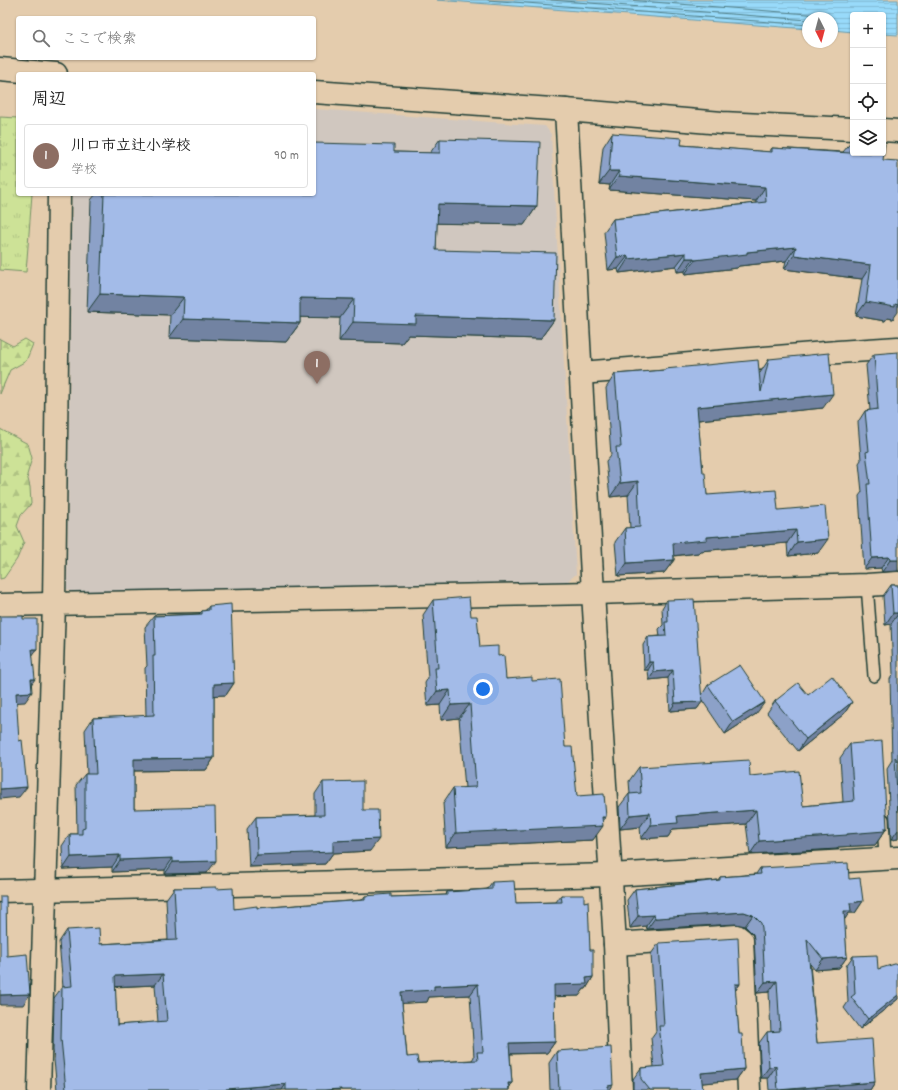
<!DOCTYPE html>
<html lang="ja">
<head>
<meta charset="utf-8">
<style>
	:root { --surface:#fff; --page:#f6f6f6; --text:#222; --muted:#767676; --line:#e0e0e0; --accent:#0f766e }
	body { margin:0; font-family:Dekko,"Klee One",sans-serif; background:var(--page); color:var(--text) }
	.controls { position:absolute; right:12px; top:12px; display:grid; overflow:hidden; border-radius:4px; box-shadow:0 1px 3px #0004 }
	.controls button { width:36px; height:36px; display:grid; place-items:center; padding:0; border:0; border-bottom:1px solid var(--line); background:var(--surface); color:var(--text); font:20px sans-serif }
	.compass { position:absolute; left:802px; top:12px; width:36px; height:36px; border-radius:50%; background:var(--surface); box-shadow:0 1px 3px #0004; rotate:174deg }
	.you { position:absolute; left:483px; top:689px; width:14px; height:14px; margin:-10px; border:3px solid #fff; border-radius:50%; background:#1a73e8; box-shadow:0 0 0 6px #1a73e833 }
	.badge { display:grid; place-items:center; width:26px; height:26px; border-radius:50%; background:var(--accent); color:#fff; font-size:13px; font-weight:700 }
	.pin { position:absolute; translate:-50% -33px; filter:drop-shadow(0 1px 2px #0008) }
	.pin::after { content:''; position:absolute; top:21px; width:14px; height:12px; background:inherit; clip-path:polygon(0 0,100% 0,50% 100%) }
	.list { margin:0; padding:0; list-style:none }
	h2 { display:flex; justify-content:space-between; align-items:center; height:52px; margin:0; padding:0 16px; font-size:17px }
	h2 small { font-size:13px; font-weight:400; color:var(--muted) }
	.list li { display:grid; grid-template-columns:26px 1fr auto; gap:12px; align-items:center; box-sizing:border-box; height:64px; margin:0 8px 8px; padding:0 8px; border:1px solid var(--line); border-radius:4px }
	.list b { display:block; font-size:15px; white-space:nowrap }
	.list p { margin:0; font-size:13px; white-space:nowrap; color:var(--muted) }
	.list em { font-size:13px; font-style:normal; color:var(--muted) }
	.icon { flex:none; width:22px; height:22px; fill:none; stroke:currentColor; stroke-width:2; stroke-linecap:round; stroke-linejoin:round }
	.map { position:relative; flex:none; width:898px; height:1090px; overflow:hidden }
	.search { position:absolute; background:var(--surface); box-shadow:0 1px 3px #0004; left:16px; top:16px; width:300px; height:44px; display:flex; align-items:center; gap:10px; box-sizing:border-box; padding:0 14px; border-radius:4px; color:var(--muted); font-size:15px }
	.panel { position:absolute; background:var(--surface); box-shadow:0 1px 3px #0004; left:16px; top:72px; width:300px; height:124px; border-radius:4px }
	.map>svg:first-child { display:block }
	.built { fill:#d0c7bf }
	.forest { fill:url(#forest-firs); stroke:#769066 }
	.park { fill:url(#park-tufts); stroke:#769066 }
	.water { fill:url(#water-rules); stroke:#689bab }
	.lines { fill:none; stroke-linecap:round; stroke-linejoin:round }
	.shore { stroke:#4f7c83; stroke-width:1 }
	.service-casing { stroke:#1f3d34; stroke-width:14 }
	.minor-casing { stroke:#1f3d34; stroke-width:25 }
	.service { stroke:#e4ccad; stroke-width:11 }
	.minor { stroke:#e4ccad; stroke-width:22 }
	.wall { fill:#8ca1c8; stroke:#1f3d34; fill-rule:evenodd }
	.shaded-wall { fill:#7283a2; stroke:#1f3d34 }
	.building { fill:#a3bbe8; stroke:#1f3d34; fill-rule:evenodd }
</style>
</head>
<body>
<div class="map">
<svg width="898" height="1090" viewBox="0 0 898 1090">
	<defs>
		<pattern id="forest-firs" width="22" height="20" patternUnits="userSpaceOnUse"><rect width="22" height="20" fill="#cde297"/><path d="M5 1l3.5 6h-7zM16 11l3.5 6h-7z" fill="#b0c383"/></pattern>
		<pattern id="park-tufts" width="24" height="20" patternUnits="userSpaceOnUse"><rect width="24" height="20" fill="#cde297"/><path d="M3 7l-1-3M5 7V3M7 7l1-3M15 17l-1-3M17 17v-4M19 17l1-3" fill="none" stroke="#b0c383"/></pattern>
		<pattern id="water-rules" width="6" height="5" patternUnits="userSpaceOnUse"><rect width="6" height="5" fill="#98dafa"/><path d="M0 2.5h6" fill="none" stroke="#83bcd7"/></pattern>
	</defs>
	<rect width="100%" height="100%" fill="#e4ccad"/>
	<filter id="ink" filterUnits="userSpaceOnUse"><feTurbulence type="fractalNoise" baseFrequency=".025" numOctaves="2"/><feDisplacementMap in="SourceGraphic" scale="8" xChannelSelector="R" yChannelSelector="G"/><feConvolveMatrix kernelMatrix="1 2 1 2 8 2 1 2 1" color-interpolation-filters="sRGB"/></filter>
	<g filter="url(#ink)">
		<!-- built -->
		<polygon class="built" points="314,109 545,126 551,134 576,574 567,582 76,595 67,589 72,194 314,194"/>
		<!-- forest -->
		<g class="forest">
			<polygon points="0,339 13,346 25,339 33,344 26,361 10,370 0,394"/>
			<polygon points="0,429 28,444 32,458 27,475 30,487 31,504 21,515 17,526 24,542 17,559 4,578 0,579"/>
		</g>
		<!-- park -->
		<polygon class="park" points="0,117 18,118 18,194 32,194 26,272 0,270"/>
		<!-- water -->
		<polygon class="water" points="437,0 898,0 898,35 883,34 883,15 853,15 853,32 832,30 832,18 808,18 808,29"/>
		<g class="lines">
			<!-- shore -->
			<g class="shore">
				<polyline points="488,0 808,25"/>
				<polyline points="551,0 808,20"/>
				<polyline points="627,0 808,14 814,15 818,18"/>
			</g>
			<defs>
				<g id="service">
					<polyline points="867,585 874,676"/>
					<polyline points="883,819 885,858"/>
				</g>
				<g id="minor">
					<polyline points="0,69 56,74"/>
					<polyline points="314,92 566,110 722,123 853,129"/>
					<polyline points="566,110 593,593 615,944 621,1090"/>
					<polyline points="883,130 898,131"/>
					<polyline points="581,373 838,352 898,348"/>
					<polyline points="0,605 593,593 867,585 898,583"/>
					<polyline points="0,891 611,875 898,858"/>
					<polyline points="615,944 737,936 742,940 749,1090"/>
					<polyline points="39,1090 54,603 59,194"/>
				</g>
			</defs>
			<!-- service casing -->
			<use href="#service" class="service-casing"/>
			<!-- minor casing -->
			<use href="#minor" class="minor-casing"/>
			<!-- service -->
			<use href="#service" class="service"/>
			<!-- minor -->
			<use href="#minor" class="minor"/>
		</g>
		<!-- wall -->
		<g class="wall">
			<polygon points="612,133 681,145 769,152 772,148 843,152 852,141 883,160 893,319 887,318 885,321 856,316 862,279 784,269 786,261 739,266 737,268 685,274 685,271 677,272 676,266 619,273 618,269 608,270 604,232 613,219 756,203 756,201 609,190 610,185 599,184 603,147"/>
			<polygon points="440,139 537,206 524,225 437,223 436,250 554,320 540,339 408,335 402,343 339,341 340,318 300,317 300,323 286,342 169,338 170,315 87,312 91,200 96,194 314,194 394,152 430,153"/>
			<polygon points="874,354 898,571 882,572 881,568 864,569 859,496 862,492 859,463 861,460 858,422 865,411 870,410 866,365"/>
			<polygon points="769,359 823,408 698,420 703,473 707,495 778,510 818,553 788,556 787,543 700,551 698,553 674,556 674,560 664,573 618,576 615,542 625,528 630,528 628,495 610,497 606,461 611,455 606,388 615,374 664,370 665,369 760,373"/>
			<polygon points="891,585 898,585 898,839 891,840 887,768 892,760 890,679 893,674 891,624 885,625 883,596"/>
			<polygon points="433,600 471,616 480,647 498,656 506,679 532,681 565,747 577,796 603,821 593,840 446,847 443,803 453,788 465,788 459,718 441,720 440,705 427,706 425,683 428,678 423,615"/>
			<polygon points="667,600 702,695 708,685 756,714 725,734 702,700 702,702 697,709 670,711 668,678 649,680 648,670 644,670 643,645 648,637 660,636 659,629 663,625 662,608"/>
			<polygon points="209,606 234,683 226,695 214,695 214,758 206,770 134,771 134,809 207,873 165,874 165,870 112,872 112,867 63,869 62,846 70,834 77,834 76,785 85,774 87,774 85,730 93,718 146,716 145,668 147,666 145,627 154,616 199,614 202,611 206,610"/>
			<polygon points="808,695 852,702 844,714 798,751 767,713 775,701"/>
			<polygon points="850,744 887,828 875,845 838,847 837,849 750,854 746,824 673,829 668,837 641,839 640,827 620,829 619,807 629,794 630,794 629,781 639,767 750,776 803,806 843,802 840,758"/>
			<polygon points="323,782 363,810 370,851 333,853 325,864 249,867 247,829 256,817 315,815 315,794"/>
			<polygon points="760,868 849,879 863,901 855,913 849,913 844,920 847,957 839,968 815,970 810,964 817,1043 875,1082 870,1090 769,1090 768,1078 761,1078 759,1043 767,1032 771,1032 769,992 757,993 754,939 753,934 745,926 736,924 650,929 647,929 646,926 630,928 627,900 635,889 718,880 720,877 756,874"/>
			<path d="M492,882L516,903L556,902L561,895L584,902L593,977L586,989H584L579,996H554L555,1042L547,1053L510,1054L512,1083L509,1088V1090H57L53,1050L54,998L62,987H63L59,942L67,930L100,944L168,940L166,899L174,888L216,889L234,909L257,908L362,900L365,896L391,897L446,895L447,892L487,889ZM155,985L158,1022L117,1025L115,987ZM470,995L474,1057L472,1060L418,1063L407,1057L402,1003L427,1002L429,997Z"/>
			<polygon points="659,943 740,984 735,991 739,1034 744,1069 736,1080 702,1083 703,1090 633,1090 633,1079 641,1068 654,1067 651,1038 656,1031 651,954"/>
			<polygon points="853,956 878,969 898,999 860,1029 844,1008 848,1002 846,966"/>
			<polygon points="557,1051 610,1090 550,1090 549,1063"/>
		</g>
		<!-- shaded-wall -->
		<g class="shaded-wall">
			<polygon points="609,171 619,171 610,185 599,184"/>
			<polygon points="619,176 765,187 756,201 609,190"/>
			<polygon points="438,204 537,206 524,225 425,223"/>
			<polygon points="796,247 786,261 739,266 737,268 685,274 695,260 747,252"/>
			<polygon points="686,253 676,266 619,273 628,259"/>
			<polygon points="794,255 871,265 862,279 784,269"/>
			<polygon points="628,256 618,269 608,270 617,257"/>
			<polygon points="686,258 694,258 685,271 677,272"/>
			<polygon points="100,294 184,297 170,315 87,312"/>
			<polygon points="300,298 354,299 340,318 287,317"/>
			<polygon points="866,302 895,304 898,303 898,312 893,319 887,318 885,321 856,316"/>
			<polygon points="416,316 554,320 540,339 408,335 402,343 339,341 353,322"/>
			<polygon points="183,319 300,323 286,342 169,338"/>
			<polygon points="833,394 823,408 687,421 697,407"/>
			<polygon points="638,481 628,495 610,497 620,483"/>
			<polygon points="796,530 787,543 700,551 698,553 663,557 673,543 707,537"/>
			<polygon points="828,539 818,553 788,556 797,542"/>
			<polygon points="889,557 881,568 864,569 872,558"/>
			<polygon points="674,560 664,573 618,576 627,563"/>
			<polygon points="890,560 898,560 898,571 882,572"/>
			<polygon points="893,613 898,613 898,614 891,624 885,625"/>
			<polygon points="32,649 37,649 30,659"/>
			<polygon points="649,662 653,662 648,670 644,670"/>
			<polygon points="673,670 668,678 649,680 654,672"/>
			<polygon points="31,679 35,679 28,689"/>
			<polygon points="234,683 226,695 205,696 214,684"/>
			<polygon points="450,690 440,705 427,706 437,691"/>
			<polygon points="32,692 25,702 9,703 16,693"/>
			<polygon points="702,702 697,709 670,711 675,703"/>
			<polygon points="765,702 756,714 725,734 733,722"/>
			<polygon points="852,702 844,714 798,751 806,739"/>
			<polygon points="470,704 459,718 441,720 451,705"/>
			<polygon points="214,758 206,770 125,771 134,759"/>
			<polygon points="27,787 19,797 0,799 0,789"/>
			<polygon points="756,810 746,824 673,829 668,837 641,839 651,825 677,816"/>
			<polygon points="650,813 640,827 620,829 630,815"/>
			<polygon points="606,817 599,826 603,826 593,840 446,847 456,833"/>
			<polygon points="887,828 875,845 838,847 837,849 750,854 759,841 847,834"/>
			<polygon points="898,830 898,839 891,840"/>
			<polygon points="379,839 370,851 333,853 325,864 249,867 257,855 333,841"/>
			<polygon points="120,855 112,867 63,869 71,857"/>
			<polygon points="173,858 165,870 112,872 120,860"/>
			<polygon points="216,861 207,873 165,874 173,862"/>
			<polygon points="863,901 855,913 849,913 843,922 836,923 850,903"/>
			<polygon points="744,912 753,915 745,926 736,924 647,929 655,918"/>
			<polygon points="654,915 646,926 630,928 638,916"/>
			<polygon points="847,957 839,968 815,970 823,959"/>
			<polygon points="163,974 155,985 107,987 115,976"/>
			<polygon points="593,977 586,989 584,989 579,996 546,997 554,985 586,978"/>
			<polygon points="777,981 769,992 757,993 765,982"/>
			<polygon points="478,984 470,995 429,997 427,1002 393,1004 401,992 434,986"/>
			<polygon points="735,984 740,984 732,995"/>
			<polygon points="30,994 23,1005 0,1005 0,995"/>
			<polygon points="898,995 898,999 860,1029 868,1019"/>
			<polygon points="555,1042 547,1053 501,1054 509,1043"/>
			<polygon points="776,1066 768,1078 761,1078 769,1067"/>
			<polygon points="744,1069 736,1080 693,1084 701,1073"/>
			<polygon points="875,1082 870,1090 781,1090"/>
			<polygon points="508,1083 512,1083 508,1090"/>
			<polygon points="286,1084 282,1090 225,1090 226,1089"/>
			<polygon points="613,1085 610,1090 605,1090 608,1086"/>
			<polygon points="341,1089 340,1090 325,1090"/>
		</g>
		<!-- building -->
		<g class="building">
			<polygon points="612,133 682,138 681,145 772,152 772,148 850,153 852,141 853,141 853,153 883,153 883,144 885,144 883,160 898,161 898,305 895,304 895,307 866,302 871,265 794,255 796,247 747,252 747,254 695,260 694,258 686,258 686,253 628,259 628,256 617,257 613,219 766,202 765,187 619,176 619,171 609,171"/>
			<polygon points="440,139 540,142 537,206 438,204 436,250 556,253 554,320 416,316 416,324 353,322 354,299 300,298 300,323 183,319 184,297 100,294 104,194 314,194 314,143 394,145 394,152 440,153"/>
			<polygon points="898,352 898,560 890,560 889,557 872,558 867,484 870,484 866,452 869,451 865,411 878,409 874,354"/>
			<polygon points="829,353 833,394 697,407 703,473 705,473 707,495 776,490 778,510 825,506 828,539 797,542 796,530 707,537 707,540 673,543 674,560 627,563 625,528 640,527 638,481 620,483 616,447 621,447 615,374 665,370 665,369 758,360 761,392 769,359"/>
			<polygon points="891,585 898,585 898,613 893,613"/>
			<polygon points="469,597 471,616 477,616 480,647 498,646 498,656 504,655 506,679 532,677 532,681 560,679 565,747 572,747 577,796 604,794 606,817 602,817 603,826 456,833 453,788 476,787 470,704 451,705 450,690 437,691 435,668 438,668 433,600"/>
			<polygon points="694,599 702,702 675,703 673,670 654,672 653,662 649,662 648,637 666,636 665,622 668,622 667,600"/>
			<polygon points="231,604 234,683 214,684 214,758 134,759 134,809 215,807 216,861 173,862 173,858 120,860 120,855 71,857 70,834 82,834 82,829 85,828 85,774 96,774 93,718 154,715 153,656 155,656 154,616 202,614 202,611 209,610 209,606"/>
			<polygon points="0,616 23,616 23,619 37,619 37,649 32,649 35,679 31,679 32,692 16,693 19,741 22,740 27,787 0,789"/>
			<polygon points="740,665 765,702 733,722 708,685"/>
			<polygon points="832,676 852,702 806,739 775,701 798,683 808,695"/>
			<polygon points="882,741 887,828 884,828 885,831 847,834 847,835 759,841 756,810 677,816 678,823 651,825 650,813 630,815 629,794 641,793 639,767 749,760 750,776 799,771 803,806 854,801 850,744"/>
			<polygon points="895,757 898,761 898,812"/>
			<polygon points="363,781 363,810 378,810 379,839 333,841 333,852 257,855 256,817 324,815 323,782"/>
			<polygon points="848,863 849,879 860,878 863,901 850,903 851,911 844,911 847,957 823,959 807,939 817,1043 872,1039 875,1082 778,1090 776,1066 769,1067 767,1032 780,1031 777,981 765,982 762,928 761,923 753,915 744,912 658,918 655,918 654,915 638,916 635,889 720,880 720,877 761,874 760,868"/>
			<path d="M514,881L516,903L562,902L561,895H584V902L588,901L590,950H593V977L586,978L587,984L554,985L555,1042L509,1043L512,1083H508L509,1090H341V1089L325,1090H286V1084L226,1089V1090H66L61,1039L62,987L72,986L67,930L99,928L100,944L177,940L174,888L216,887V889L233,888L234,909L257,906V908L365,900V896L391,894V897L447,895V892L492,889V882ZM163,974L167,1021L117,1025L115,976ZM478,984L483,1052H477L478,1060L418,1063L417,1056L407,1057L401,992L434,990V986Z"/>
			<polygon points="0,896 6,896 7,956 27,954 30,994 0,995"/>
			<polygon points="738,938 740,984 735,984 739,1034 742,1034 744,1069 701,1073 703,1090 650,1090 641,1079 641,1068 664,1066 659,1026 664,1026 659,943"/>
			<polygon points="877,955 878,969 898,963 898,995 868,1019 851,997 855,994 853,956"/>
			<polygon points="611,1047 613,1085 608,1086 608,1090 559,1090 557,1051"/>
		</g>
	</g>
</svg>
<div class="controls">
<button>+</button>
<button>−</button>
<button><svg class="icon" aria-label="locate" viewBox="0 0 24 24"><circle cx="12" cy="12" r="6"/><path d="M12 2v4M12 18v4M2 12h4M18 12h4"/></svg></button>
<button><svg class="icon" aria-label="layers" viewBox="0 0 24 24"><path d="M12 4l9 5-9 5-9-5zM3 14l9 5 9-5"/></svg></button>
</div>
<svg class="compass" viewBox="-18 -18 36 36"><path d="M0-13l5 13h-10z" fill="#e53935"/><path d="M0 13l5-13h-10z" fill="#767676"/></svg>
<div class="you"></div>
<div class="pin badge" style="left:317px;top:384px;background:#8d6e63">1</div>
<div class="search"><svg class="icon" aria-label="search" viewBox="0 0 24 24"><circle cx="10" cy="10" r="6"/><path d="M15 15l6 6"/></svg>ここで検索</div>
<section class="panel">
<h2>周辺<small></small></h2>
<ul class="list">
<li><span class="badge" style="background:#8d6e63">1</span><div><b>川口市立辻小学校</b><p>学校</p></div><em>90 m</em></li>
</ul>
</section>
</div>
</body>
</html>
